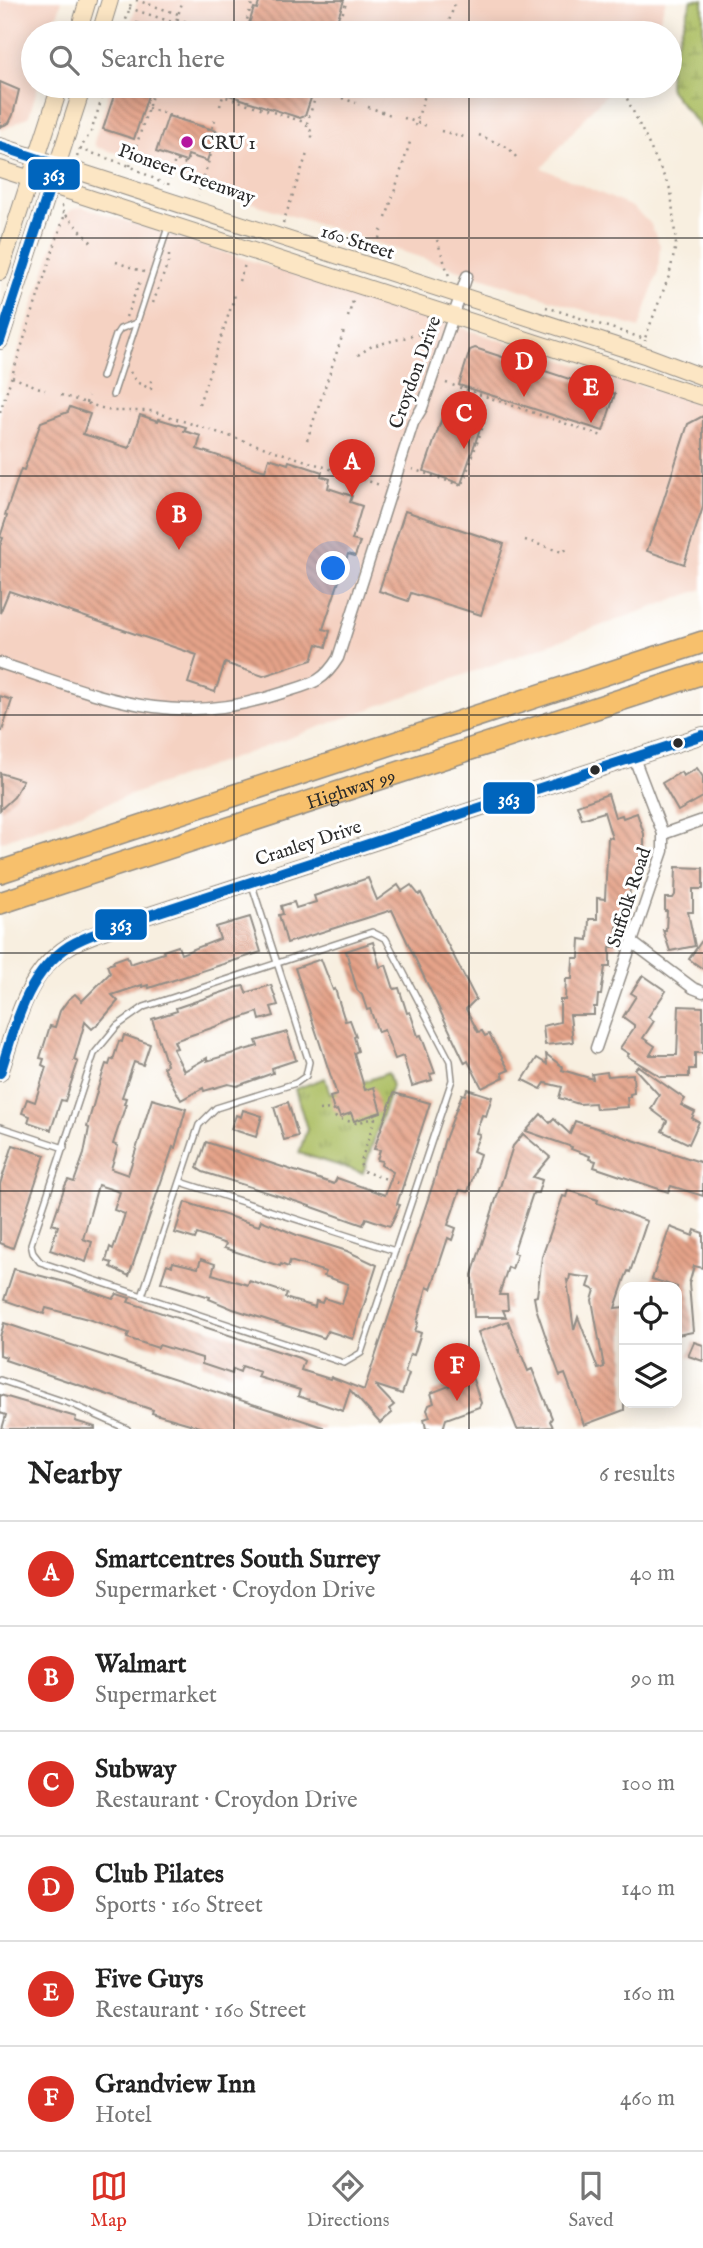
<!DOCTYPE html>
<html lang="en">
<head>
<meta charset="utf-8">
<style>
	:root { --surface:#fff; --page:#f6f6f6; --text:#222; --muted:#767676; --line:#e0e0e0; --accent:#d93025 }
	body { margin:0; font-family:"IM FELL English",serif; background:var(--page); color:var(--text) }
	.controls { position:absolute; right:21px; bottom:21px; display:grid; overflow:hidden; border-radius:14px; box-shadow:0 4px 18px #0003 }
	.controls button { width:63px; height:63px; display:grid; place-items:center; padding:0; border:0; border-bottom:2px solid var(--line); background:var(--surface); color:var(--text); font:35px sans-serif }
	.you { position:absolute; left:334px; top:569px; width:24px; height:24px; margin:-18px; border:5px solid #fff; border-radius:50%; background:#1a73e8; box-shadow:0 0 0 10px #1a73e833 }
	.badge { display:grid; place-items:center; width:46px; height:46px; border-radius:50%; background:var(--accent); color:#fff; font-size:23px; font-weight:700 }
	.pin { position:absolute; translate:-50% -58px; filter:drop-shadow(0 2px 4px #0008) }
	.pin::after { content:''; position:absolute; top:37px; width:24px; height:21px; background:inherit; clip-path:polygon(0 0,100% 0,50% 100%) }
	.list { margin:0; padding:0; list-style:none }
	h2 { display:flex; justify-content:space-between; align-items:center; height:91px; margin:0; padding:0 28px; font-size:30px }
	h2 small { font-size:23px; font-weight:400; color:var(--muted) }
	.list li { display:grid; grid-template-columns:46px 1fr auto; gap:21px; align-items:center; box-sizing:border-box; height:105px; padding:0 28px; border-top:2px solid var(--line) }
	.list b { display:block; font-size:26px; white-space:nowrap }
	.list p { margin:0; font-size:23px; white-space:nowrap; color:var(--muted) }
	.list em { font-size:23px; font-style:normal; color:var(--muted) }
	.icon { flex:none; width:38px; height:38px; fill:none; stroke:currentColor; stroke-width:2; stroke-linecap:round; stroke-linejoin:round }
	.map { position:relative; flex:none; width:703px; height:1429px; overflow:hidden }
	.search { position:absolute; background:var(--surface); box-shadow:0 4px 18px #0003; left:21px; right:21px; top:21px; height:77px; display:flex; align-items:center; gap:18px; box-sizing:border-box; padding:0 24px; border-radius:38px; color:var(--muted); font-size:26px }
	.sheet { height:721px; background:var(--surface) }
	nav { display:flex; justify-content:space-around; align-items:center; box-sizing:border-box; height:98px; border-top:2px solid var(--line); background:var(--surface); font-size:19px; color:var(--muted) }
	nav a { display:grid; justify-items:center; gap:4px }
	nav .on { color:var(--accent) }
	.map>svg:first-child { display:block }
	.built { fill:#f5d2c2 }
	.wetland { fill:url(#wetland-marsh); stroke:#6c7446; stroke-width:2 }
	.park { fill:url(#park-tufts); stroke:#6c7446; stroke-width:2 }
	.building { fill:url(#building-back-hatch); fill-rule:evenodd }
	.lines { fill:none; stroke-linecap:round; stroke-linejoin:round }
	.lane-casing { stroke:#928d86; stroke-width:8 }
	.street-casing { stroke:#928d86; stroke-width:13 }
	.secondary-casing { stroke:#928d86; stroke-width:18 }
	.highway-casing { stroke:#928d86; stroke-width:24 }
	.path { stroke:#928d86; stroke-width:2.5; stroke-dasharray:2 5; stroke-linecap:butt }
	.lane { stroke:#fff; stroke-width:5 }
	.street { stroke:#fff; stroke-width:10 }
	.secondary { stroke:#fce6c4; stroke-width:16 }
	.highway { stroke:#f7c06c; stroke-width:21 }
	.bus-1-casing { stroke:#fff; stroke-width:16 }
	.bus-1 { stroke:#0065bd; stroke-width:10 }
	.grid { fill:none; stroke:#2b2b2b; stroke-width:2; stroke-opacity:0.55 }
	.poi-dot { fill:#b5179e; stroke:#fff; stroke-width:2.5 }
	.bus-dot { fill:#2b2b2b; stroke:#fff; stroke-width:2.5 }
	.labels { text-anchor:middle; stroke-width:6; stroke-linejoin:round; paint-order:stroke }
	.poi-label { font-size:19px; fill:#2b2b2b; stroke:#fff; text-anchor:start }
	.street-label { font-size:19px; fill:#2b2b2b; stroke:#fff }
	.line-badge { stroke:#fff; stroke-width:2.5 }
	.badge-label { font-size:19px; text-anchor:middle; font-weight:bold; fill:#fff }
</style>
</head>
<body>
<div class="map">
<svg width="703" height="1429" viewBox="0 0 703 1429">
	<defs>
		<pattern id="wetland-marsh" width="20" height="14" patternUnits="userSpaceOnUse" patternTransform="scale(1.75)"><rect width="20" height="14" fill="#acbe62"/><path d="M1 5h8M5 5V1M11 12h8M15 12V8" fill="none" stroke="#8c9b51"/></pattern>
		<pattern id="park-tufts" width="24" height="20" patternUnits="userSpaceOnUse" patternTransform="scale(1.75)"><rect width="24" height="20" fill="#acbe62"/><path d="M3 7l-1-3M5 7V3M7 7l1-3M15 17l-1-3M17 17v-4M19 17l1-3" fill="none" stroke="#8c9b51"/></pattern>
		<pattern id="building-back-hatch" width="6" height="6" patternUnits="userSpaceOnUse" patternTransform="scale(1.75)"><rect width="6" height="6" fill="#e5a389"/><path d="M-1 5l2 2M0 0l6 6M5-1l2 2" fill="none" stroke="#ba8570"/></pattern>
	</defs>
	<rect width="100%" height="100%" fill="#fff"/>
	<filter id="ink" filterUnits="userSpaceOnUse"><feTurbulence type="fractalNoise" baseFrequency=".0143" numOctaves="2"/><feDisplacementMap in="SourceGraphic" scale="14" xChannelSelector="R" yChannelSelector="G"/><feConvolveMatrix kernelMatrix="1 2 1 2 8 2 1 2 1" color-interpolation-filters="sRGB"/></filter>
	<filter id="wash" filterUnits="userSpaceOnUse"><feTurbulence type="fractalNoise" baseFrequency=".00686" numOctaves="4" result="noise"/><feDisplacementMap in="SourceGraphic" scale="28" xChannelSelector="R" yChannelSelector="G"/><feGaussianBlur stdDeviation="1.57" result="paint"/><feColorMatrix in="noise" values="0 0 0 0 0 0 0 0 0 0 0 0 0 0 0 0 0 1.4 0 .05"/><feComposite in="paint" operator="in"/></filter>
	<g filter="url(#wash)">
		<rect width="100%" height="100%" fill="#f8efe0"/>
		<!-- built -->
		<g class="built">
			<polygon points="0,0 62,0 52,33 33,33 33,86 38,86 29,116 3,130 0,129"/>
			<polygon points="138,0 666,0 655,33 128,33"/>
			<polygon points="111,86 615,86 592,109 542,168 632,207 650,223 660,245 658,273 639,328 175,178 136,159 96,147 94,142"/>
			<polygon points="82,207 703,405 703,589 0,842 0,405 62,219 71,210"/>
		</g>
		<!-- wetland -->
		<polygon class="wetland" points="692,0 703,0 703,131 670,90 669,86 670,61"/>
		<!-- park -->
		<polygon class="park" points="388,1073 392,1086 363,1173 299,1153 307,1129 295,1089 325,1078 330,1094"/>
		<g id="blocks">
			<!-- building -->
			<g class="building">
				<polygon points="260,0 344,0 333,33 246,33 254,8 257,9"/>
				<polygon points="137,23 163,31 163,33 134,33"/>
				<polygon points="0,82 19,90 13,115 9,123 0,127"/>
				<polygon points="117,86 151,86 134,139 103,129"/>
				<polygon points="229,86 315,86 305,116 300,118 226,94"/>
				<polygon points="168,116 217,131 207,161 188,155 186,162 156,152"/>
				<polygon points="475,348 615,394 603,431 459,385 470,350"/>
				<polygon points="70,407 90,414 83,434 129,448 140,415 158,421 159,419 186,427 184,431 201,436 197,449 265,471 269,458 288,464 289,461 322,472 321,476 330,479 328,488 352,496 350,502 362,506 352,540 360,542 355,556 348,554 323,629 330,631 326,647 317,644 312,660 263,676 225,663 215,692 188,683 197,655 9,591 0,613 0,546 3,538 0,537 7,516 5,515 21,469 24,470 41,422 68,412"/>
				<polygon points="444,412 482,423 461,484 424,471"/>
				<polygon points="703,416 703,507 684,564 647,551 688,424"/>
				<polygon points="405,511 504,544 481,615 411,593 408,601 379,591"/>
				<polygon points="0,696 12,700 2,731 0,731"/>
				<polygon points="697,768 703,777 703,797 678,811 662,783 681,772 683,776"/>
				<polygon points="0,773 23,780 14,797 0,810"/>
				<polygon points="608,794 615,817 622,815 623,818 637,813 644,834 644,865 638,865 637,887 630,886 629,906 625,908 623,927 617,926 616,947 610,947 610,967 605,967 601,995 598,995 597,1007 594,1007 594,1015 570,1015 573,1042 545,1045 543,1026 560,1022 560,1000 565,1000 566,979 572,979 573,958 579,958 580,939 588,940 589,919 597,919 597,898 605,899 608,837 612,838 604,812 582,819 577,805"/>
				<polygon points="676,867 703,868 703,889 693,889 693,912 688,912 695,946 670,951 663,930 666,930 667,911 665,911 665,898 673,898 675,895"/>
				<polygon points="368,878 377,900 398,885 402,891 411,885 419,895 421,893 476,999 466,1009 478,1032 482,1031 485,1036 489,1034 509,1070 502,1073 504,1077 482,1088 468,1061 465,1063 392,910 287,943 279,915 283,914 281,906 294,902 296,908 316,902 314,896"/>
				<polygon points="250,917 261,952 149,988 148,985 142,987 142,985 112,995 118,1001 101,1021 92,1029 85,1022 74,1060 78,1062 65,1101 61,1100 51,1130 28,1122 30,1116 22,1113 27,1099 35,1102 46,1067 42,1065 44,1059 40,1058 50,1026 55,1027 60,1011 68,1000 75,994 82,1001 110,973 107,965 114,963 113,961 127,956 130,964 164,953 163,951 178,946 181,954 220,939 216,927"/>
				<polygon points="703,939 703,969 689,959"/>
				<polygon points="373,942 380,967 386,965 394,989 399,988 407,1013 410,1012 418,1036 421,1035 435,1073 430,1074 432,1080 412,1086 403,1056 395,1059 384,1030 378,1032 370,1009 367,1010 362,995 357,990 346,951"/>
				<polygon points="321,959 333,990 335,989 345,1021 350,1020 356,1036 354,1037 358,1051 354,1053 365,1090 374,1087 381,1112 354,1121 351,1113 340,1117 337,1110 334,1111 330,1097 337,1095 295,968"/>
				<polygon points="643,975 666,991 648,1017 654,1021 643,1038 655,1046 650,1055 677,1055 679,1006 703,1007 703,1053 695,1053 695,1069 689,1069 689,1077 661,1077 627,1056 629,1054 620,1048 634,1028 634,1025 623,1017 636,996 631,993"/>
				<polygon points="271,985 278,1005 271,1007 274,1016 260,1020 258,1012 223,1024 174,1041 177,1048 173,1049 184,1071 207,1058 207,1061 258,1046 256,1041 287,1032 296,1060 272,1068 273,1073 248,1082 237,1086 228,1084 204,1091 203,1088 181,1100 163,1067 167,1065 152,1019 177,1011 176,1008 238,987 244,986 246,993"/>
				<polygon points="124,1035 150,1044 143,1065 134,1062 122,1097 126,1098 124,1104 126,1104 113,1144 118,1146 111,1169 128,1175 152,1099 186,1109 175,1148 173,1147 129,1276 111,1267 112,1263 106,1261 110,1247 113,1249 125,1214 114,1210 120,1192 98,1185 83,1239 92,1242 86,1262 50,1250 58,1226 52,1224 65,1186 68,1180 74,1182 84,1154 89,1128 87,1127 98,1088 106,1064 109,1065 111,1059 113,1060 119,1041 122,1042"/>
				<polygon points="546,1054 563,1067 562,1070 593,1079 592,1074 607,1072 608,1076 633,1074 634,1093 630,1094 630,1097 627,1097 628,1107 596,1109 595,1103 579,1104 559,1098 562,1087 545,1083 541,1089 523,1080 537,1058 547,1064"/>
				<polygon points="638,1066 685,1099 681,1105 695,1112 692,1118 699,1122 689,1144 662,1131 667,1121 651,1109 659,1095 635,1069"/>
				<polygon points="467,1089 492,1097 486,1116 482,1115 476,1133 480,1134 473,1151 480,1154 468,1192 460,1190 448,1225 456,1228 452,1240 448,1238 431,1289 427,1287 417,1322 418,1323 415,1331 421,1333 414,1355 410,1354 405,1372 409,1374 402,1394 375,1385 394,1405 389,1409 392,1413 380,1423 350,1390 343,1411 298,1396 300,1390 258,1377 260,1372 242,1366 240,1372 233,1369 232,1374 202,1364 202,1358 159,1345 158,1348 127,1338 129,1333 88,1319 46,1308 44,1314 4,1300 14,1269 65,1282 113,1299 117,1294 130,1298 128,1302 299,1358 304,1361 301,1370 330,1379 331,1377 364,1390 434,1181 444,1142 462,1094 465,1095"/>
				<polygon points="394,1093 430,1103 397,1204 400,1205 390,1226 366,1218 363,1225 301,1203 203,1172 197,1168 206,1142 310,1176 334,1184 337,1178 385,1195 393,1172 381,1165 382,1161 377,1160 380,1150 374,1149"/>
				<polygon points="288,1102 298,1136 284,1140 274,1107"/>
				<polygon points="243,1110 262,1116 256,1137 231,1129 236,1115 241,1117"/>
				<polygon points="541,1114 550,1123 554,1119 570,1134 575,1121 703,1163 703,1196 671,1186 668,1192 594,1167 596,1161 589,1159 590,1156 571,1149 572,1147 526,1131"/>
				<polygon points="523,1134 550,1157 533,1177 542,1180 538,1193 533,1193 513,1253 517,1254 512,1269 508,1267 499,1295 507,1295 508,1310 503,1310 506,1317 474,1317 472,1275 513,1146"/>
				<polygon points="13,1145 45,1155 13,1248 0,1243 0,1184"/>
				<path d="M568,1190L598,1200L597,1203L647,1221L630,1272L628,1271L625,1278L615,1308L624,1307V1410L584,1425L565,1374L560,1376L550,1349L536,1308L534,1297L537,1296L542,1257L563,1196L566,1197ZM570,1275L591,1278L588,1287L595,1290L592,1300L604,1367L598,1369L578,1317L574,1330L567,1280L569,1281Z"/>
				<polygon points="185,1202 259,1226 261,1220 299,1236 347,1251 377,1265 353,1339 328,1331 324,1338 233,1309 209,1299 210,1297 161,1282 167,1264 172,1266 173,1262 198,1268 201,1259 215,1264 212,1274 248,1285 249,1281 259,1284 287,1293 285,1298 315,1307 316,1301 322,1303 324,1298 342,1304 348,1284 324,1276 326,1272 290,1261 288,1267 281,1264 280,1266 224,1248 226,1244 197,1234 195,1239 175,1233"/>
				<polygon points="670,1227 693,1236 695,1230 703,1233 703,1268 694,1266 689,1284 693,1332 677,1335 677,1287 652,1279"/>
				<polygon points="508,1321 528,1371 532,1369 552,1418 550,1421 553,1427 517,1429 478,1332"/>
				<polygon points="4,1323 280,1413 323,1427 323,1429 207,1429 152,1413 153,1410 5,1360 6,1357 0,1355 0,1337"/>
				<polygon points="694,1342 703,1345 703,1361 688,1356"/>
				<polygon points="472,1377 481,1403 479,1407 446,1419 443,1429 426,1429 424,1419 430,1417 427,1410 429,1405 434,1403 431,1393"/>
				<polygon points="0,1395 76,1417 75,1421 95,1427 95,1429 2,1429 6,1415 0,1413"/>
			</g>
		</g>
	</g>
	<g filter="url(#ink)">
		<use href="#blocks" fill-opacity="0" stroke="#928d86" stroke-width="2"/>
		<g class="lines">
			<defs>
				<g id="lane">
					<polyline points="102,377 116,335 120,329 136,323"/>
					<polyline points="113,395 168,227"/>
					<polygon points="372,932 386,939 450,1061 452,1080 361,1353 344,1363 40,1262 33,1253 31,1244 94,1054 117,1026 144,1007"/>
					<polyline points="0,1127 64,1148"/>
					<polyline points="181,1182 395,1251"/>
					<polyline points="142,1296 199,1125 216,1108 296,1083 306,1076 309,1062 252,885"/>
					<polyline points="0,1380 74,1405 127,1429"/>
				</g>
				<g id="street">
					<path d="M0,663C104,697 172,730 282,693C310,684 322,684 338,658L413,423L422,408L467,276"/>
					<polyline points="663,834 703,820"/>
					<polyline points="633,943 693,988 703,992"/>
					<polyline points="596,1048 663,851 663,834 634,758"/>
				</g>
				<g id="secondary">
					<polyline points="78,33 88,0"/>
					<polyline points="100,33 110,0"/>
					<polyline points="0,146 647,356 703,377"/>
					<polyline points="0,169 703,397"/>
					<polyline points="0,272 60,86"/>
					<polyline points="0,341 83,86"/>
					<path d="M0,1073C15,1028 25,973 69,946C84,937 103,932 119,925L703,735"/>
				</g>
				<g id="highway">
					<polyline points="0,872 703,642"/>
					<path id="s1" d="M0,903L703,673"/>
				</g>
			</defs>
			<!-- lane casing -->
			<use href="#lane" class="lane-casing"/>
			<!-- street casing -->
			<use href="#street" class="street-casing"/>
			<!-- secondary casing -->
			<use href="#secondary" class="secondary-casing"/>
			<!-- highway casing -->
			<use href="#highway" class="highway-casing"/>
			<!-- path -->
			<g class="path">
				<polyline points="136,0 178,14"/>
				<polyline points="129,8 175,23"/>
				<polyline points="177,19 187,22"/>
				<polyline points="122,33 132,0"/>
				<polyline points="172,33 183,0"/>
				<polyline points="243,33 253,0"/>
				<polyline points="336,33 347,0"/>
				<polyline points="445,33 456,0"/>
				<polyline points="226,86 223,96 307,123 319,86"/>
				<polyline points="621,86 671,191 676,245 669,276 645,338"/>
				<polyline points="317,93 328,96"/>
				<polyline points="342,98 356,103"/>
				<polyline points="220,106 223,96"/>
				<polyline points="368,107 391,115"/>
				<polyline points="148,108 218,132 198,195"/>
				<polyline points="404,118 430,127"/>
				<polyline points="307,125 307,129 312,131 312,139"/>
				<polyline points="415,126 428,86"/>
				<polyline points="212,128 215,120"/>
				<polyline points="441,131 464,137"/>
				<polyline points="479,135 509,148 516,157"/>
				<polyline points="80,149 130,166 164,184"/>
				<polyline points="77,157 80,149 91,132 106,86"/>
				<polyline points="130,166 155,86"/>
				<polyline points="168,185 175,160 186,164 189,155"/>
				<polyline points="66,215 92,243"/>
				<polyline points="386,218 411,139"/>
				<polyline points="283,223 308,151"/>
				<polyline points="437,240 449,276"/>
				<polyline points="375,252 382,228"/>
				<polyline points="116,262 144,272"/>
				<polyline points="239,281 246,262"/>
				<polyline points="153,303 169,260 169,254"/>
				<polyline points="546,307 645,339 645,341"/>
				<polyline points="126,317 140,281"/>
				<polyline points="348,317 354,298"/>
				<polyline points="358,355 372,346 431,331"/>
				<polyline points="130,372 136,382 151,389 151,376"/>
				<polyline points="12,377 45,390"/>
				<polyline points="446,383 605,437"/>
				<polyline points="61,395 111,411 152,411 380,485"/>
				<polyline points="86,403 88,396"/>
				<polyline points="199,404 235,295"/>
				<polyline points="0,412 65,214 61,210 63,203"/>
				<polyline points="307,440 344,331"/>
				<polyline points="412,469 462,486 484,423 438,408"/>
				<polyline points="525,540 562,552 567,549"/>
				<polyline points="319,1110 332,1109 336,1118 356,1123 375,1118 360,1164 365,1172 408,1186"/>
			</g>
			<!-- lane -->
			<use href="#lane" class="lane"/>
			<!-- street -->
			<use href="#street" class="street"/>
			<!-- secondary -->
			<use href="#secondary" class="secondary"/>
			<!-- highway -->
			<use href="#highway" class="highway"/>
			<defs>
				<g id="bus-1">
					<polyline points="0,146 57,165 0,341"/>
					<path d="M0,1073C15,1027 26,974 69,946C84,936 102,932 119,925L703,735"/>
				</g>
			</defs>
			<!-- bus-1 casing -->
			<use href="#bus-1" class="bus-1-casing"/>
			<!-- bus-1 -->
			<use href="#bus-1" class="bus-1"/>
		</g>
	</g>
	<!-- grid -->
	<path class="grid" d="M234,0V33M469,0V33M234,86V1429M469,86V1429M0,238H703M0,476H703M0,715H703M0,953H703M0,1191H703"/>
	<!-- markers -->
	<circle class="poi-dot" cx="187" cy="142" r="7"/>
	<g class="bus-dot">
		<circle cx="678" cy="743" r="6"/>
		<circle cx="595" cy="770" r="6"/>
	</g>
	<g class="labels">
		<!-- poi labels -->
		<g class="poi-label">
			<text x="201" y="149">CRU 1</text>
		</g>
		<!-- street labels -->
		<g class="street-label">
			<text transform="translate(187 173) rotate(20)" y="7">Pioneer Greenway</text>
			<text transform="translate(358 241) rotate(18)" y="7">160 Street</text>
			<text transform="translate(414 372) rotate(-70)" y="7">Croydon Drive</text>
			<text dy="7" stroke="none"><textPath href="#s1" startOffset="369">Highway 99</textPath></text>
			<text transform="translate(308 842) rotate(-18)" y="7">Cranley Drive</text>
			<text transform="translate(628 897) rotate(-72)" y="7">Suffolk Road</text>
		</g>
	</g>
	<g class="line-badge">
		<rect x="27" y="158" width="54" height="33" rx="7" fill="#0065bd"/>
		<rect x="482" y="781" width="54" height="34" rx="7" fill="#0065bd"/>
		<rect x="94" y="908" width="54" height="33" rx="7" fill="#0065bd"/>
	</g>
	<g class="badge-label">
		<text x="54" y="181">363</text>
		<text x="509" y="805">363</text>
		<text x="121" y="931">363</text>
	</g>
</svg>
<div class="controls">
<button><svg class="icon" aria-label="locate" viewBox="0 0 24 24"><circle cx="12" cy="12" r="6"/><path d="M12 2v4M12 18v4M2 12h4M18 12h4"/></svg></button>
<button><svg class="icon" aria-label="layers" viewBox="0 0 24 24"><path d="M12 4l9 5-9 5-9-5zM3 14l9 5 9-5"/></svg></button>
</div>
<div class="you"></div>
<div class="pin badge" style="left:352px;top:497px">A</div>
<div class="pin badge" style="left:179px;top:550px">B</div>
<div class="pin badge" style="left:464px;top:449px">C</div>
<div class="pin badge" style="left:524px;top:397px">D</div>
<div class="pin badge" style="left:591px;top:423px">E</div>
<div class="pin badge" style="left:457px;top:1401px">F</div>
<div class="search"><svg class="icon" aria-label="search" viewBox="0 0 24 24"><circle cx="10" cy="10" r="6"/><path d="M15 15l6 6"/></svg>Search here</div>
</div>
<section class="sheet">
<h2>Nearby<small>6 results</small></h2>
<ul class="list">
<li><span class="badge">A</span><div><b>Smartcentres South Surrey</b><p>Supermarket · Croydon Drive</p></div><em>40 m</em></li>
<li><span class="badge">B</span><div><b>Walmart</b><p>Supermarket</p></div><em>90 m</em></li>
<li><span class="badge">C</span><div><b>Subway</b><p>Restaurant · Croydon Drive</p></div><em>100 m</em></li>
<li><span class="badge">D</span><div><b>Club Pilates</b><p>Sports · 160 Street</p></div><em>140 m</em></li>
<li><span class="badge">E</span><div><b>Five Guys</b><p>Restaurant · 160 Street</p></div><em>160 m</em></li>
<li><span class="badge">F</span><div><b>Grandview Inn</b><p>Hotel</p></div><em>460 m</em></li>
</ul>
</section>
<nav>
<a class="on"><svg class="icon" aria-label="map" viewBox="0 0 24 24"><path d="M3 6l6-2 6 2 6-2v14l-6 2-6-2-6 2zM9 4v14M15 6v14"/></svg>Map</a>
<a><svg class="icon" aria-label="directions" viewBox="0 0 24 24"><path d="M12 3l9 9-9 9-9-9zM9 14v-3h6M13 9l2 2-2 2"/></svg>Directions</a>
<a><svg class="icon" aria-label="saved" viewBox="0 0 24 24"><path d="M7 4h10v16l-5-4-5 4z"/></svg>Saved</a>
</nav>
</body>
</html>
